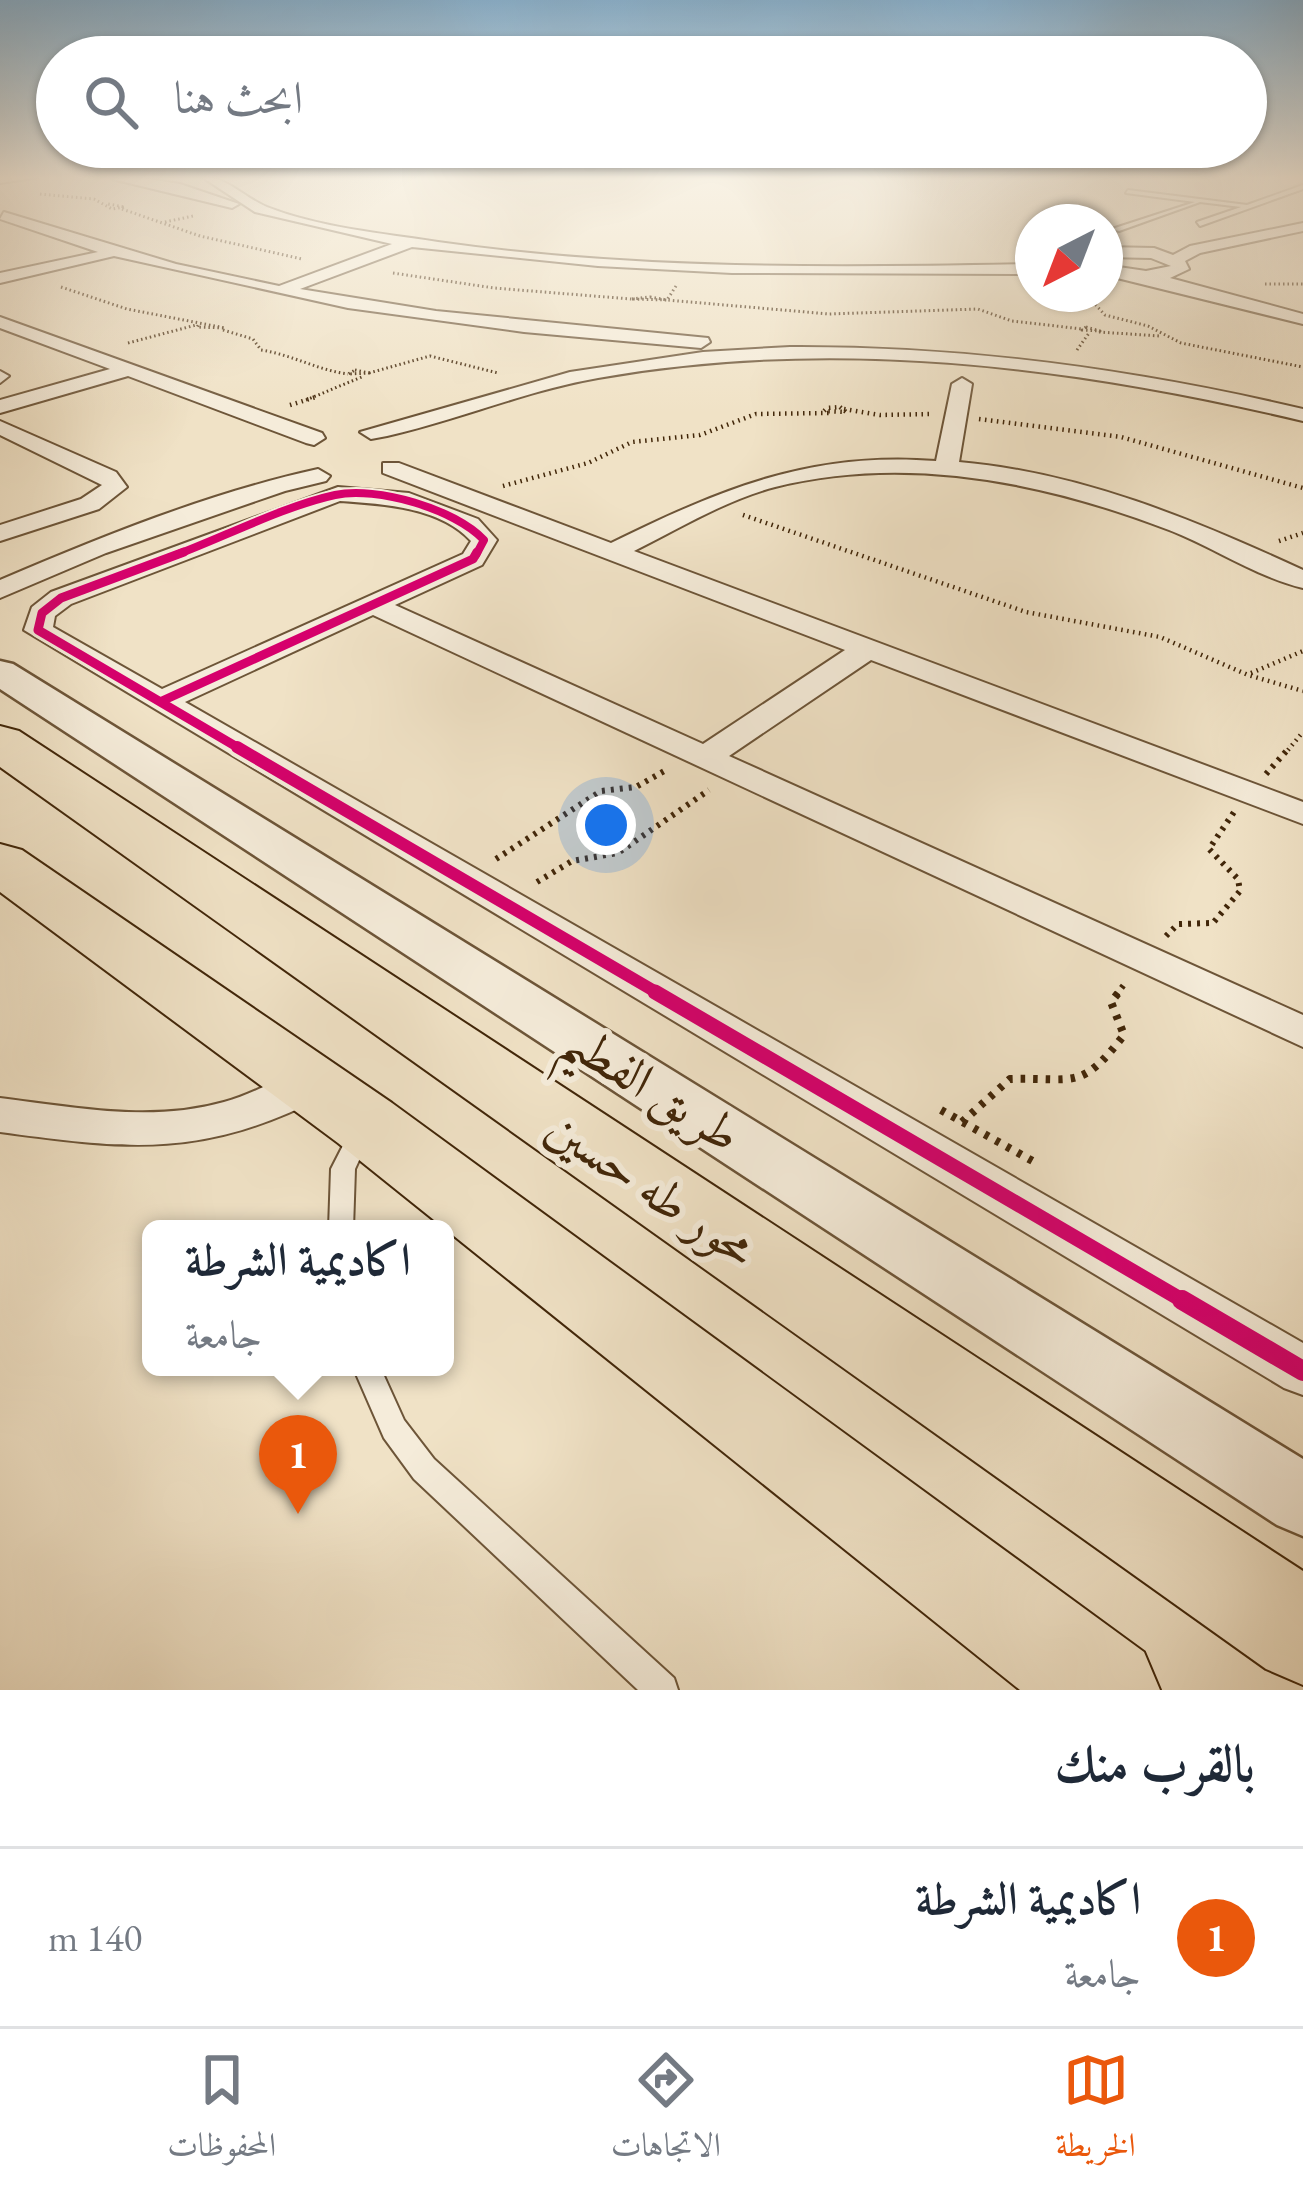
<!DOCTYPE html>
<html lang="ar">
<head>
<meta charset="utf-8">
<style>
	:root { --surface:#fff; --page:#f6f6f7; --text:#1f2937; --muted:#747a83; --line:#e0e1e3; --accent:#ea580c }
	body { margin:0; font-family:"EB Garamond",Amiri,serif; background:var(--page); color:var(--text); direction:rtl }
	.compass { position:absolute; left:1015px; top:204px; width:108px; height:108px; border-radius:50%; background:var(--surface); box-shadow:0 3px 9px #0004; rotate:222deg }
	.you { position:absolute; left:606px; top:825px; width:42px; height:42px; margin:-30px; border:9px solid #fff; border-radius:50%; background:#1a73e8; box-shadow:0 0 0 18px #1a73e833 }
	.badge { display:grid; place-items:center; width:78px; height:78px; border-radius:50%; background:var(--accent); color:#fff; font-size:39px; font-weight:700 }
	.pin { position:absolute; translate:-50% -99px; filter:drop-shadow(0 3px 6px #0008) }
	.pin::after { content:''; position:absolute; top:63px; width:42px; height:36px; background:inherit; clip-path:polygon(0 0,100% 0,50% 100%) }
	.popup { position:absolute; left:142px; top:1220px; width:312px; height:156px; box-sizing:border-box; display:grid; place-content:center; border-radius:18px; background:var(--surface); filter:drop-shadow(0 3px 9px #0005); font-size:39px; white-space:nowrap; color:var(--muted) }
	.popup b { font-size:45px; color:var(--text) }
	.popup::after { content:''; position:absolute; left:50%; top:100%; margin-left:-24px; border:24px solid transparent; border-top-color:var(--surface) }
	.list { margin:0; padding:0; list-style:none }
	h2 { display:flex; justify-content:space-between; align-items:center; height:156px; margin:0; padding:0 48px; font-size:51px }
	h2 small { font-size:39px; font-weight:400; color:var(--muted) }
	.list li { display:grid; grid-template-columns:78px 1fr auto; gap:36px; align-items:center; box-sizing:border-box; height:180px; padding:0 48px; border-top:3px solid var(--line) }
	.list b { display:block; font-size:45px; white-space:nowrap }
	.list p { margin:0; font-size:39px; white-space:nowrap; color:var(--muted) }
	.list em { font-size:39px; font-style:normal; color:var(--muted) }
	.icon { flex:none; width:66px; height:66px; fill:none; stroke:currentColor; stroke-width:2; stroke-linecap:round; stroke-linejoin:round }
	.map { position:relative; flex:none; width:1303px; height:1690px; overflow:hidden; direction:ltr }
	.search { position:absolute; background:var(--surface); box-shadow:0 3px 9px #0004; left:36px; right:36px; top:36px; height:132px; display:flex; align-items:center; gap:30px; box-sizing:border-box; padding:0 42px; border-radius:66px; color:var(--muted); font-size:45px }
	.sheet { height:336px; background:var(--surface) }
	nav { display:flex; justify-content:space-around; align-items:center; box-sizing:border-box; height:168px; border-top:3px solid var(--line); background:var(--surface); font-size:33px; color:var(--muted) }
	nav a { display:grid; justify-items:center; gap:6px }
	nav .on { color:var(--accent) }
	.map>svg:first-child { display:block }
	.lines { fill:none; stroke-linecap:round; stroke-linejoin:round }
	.service-casing { stroke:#6d5538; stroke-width:4 }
	.minor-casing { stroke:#6d5538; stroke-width:4 }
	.tertiary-casing { stroke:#6d5538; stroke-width:5 }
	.primary-casing { stroke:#412609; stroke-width:4 }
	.path-far3 { stroke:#412609; stroke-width:3; stroke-dasharray:1.5 3; stroke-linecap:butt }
	.path-far2 { stroke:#412609; stroke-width:4.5; stroke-dasharray:1.5 4.5; stroke-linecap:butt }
	.path-far1 { stroke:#412609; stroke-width:6; stroke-dasharray:3 6; stroke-linecap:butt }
	.path { stroke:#412609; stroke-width:8; stroke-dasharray:4.5 8; stroke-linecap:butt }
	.service { fill:#f5ecda; fill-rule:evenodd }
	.minor { fill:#f5ecda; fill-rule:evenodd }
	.tertiary { fill:#f5ecda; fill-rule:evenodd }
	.primary { fill:#f0e2c6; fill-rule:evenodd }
	.cycleway-far4-casing { stroke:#f5ecda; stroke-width:12 }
	.cycleway-far3-casing { stroke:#f5ecda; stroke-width:15 }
	.cycleway-far2-casing { stroke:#f5ecda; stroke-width:20 }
	.cycleway-far1-casing { stroke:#f5ecda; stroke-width:22 }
	.cycleway-casing { stroke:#f5ecda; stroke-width:27 }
	.cycleway-far4 { stroke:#d6006c; stroke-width:8 }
	.cycleway-far3 { stroke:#d6006c; stroke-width:9 }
	.cycleway-far2 { stroke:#d6006c; stroke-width:12 }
	.cycleway-far1 { stroke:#d6006c; stroke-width:15 }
	.cycleway { stroke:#d6006c; stroke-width:20 }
	.labels { text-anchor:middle; stroke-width:12; stroke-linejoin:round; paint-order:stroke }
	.near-street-label { font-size:51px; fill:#412609; stroke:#f5ecda }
</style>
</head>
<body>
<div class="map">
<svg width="1303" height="1690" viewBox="0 0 1303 1690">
	<rect width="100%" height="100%" fill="#f0e2c6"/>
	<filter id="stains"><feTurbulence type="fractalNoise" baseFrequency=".00167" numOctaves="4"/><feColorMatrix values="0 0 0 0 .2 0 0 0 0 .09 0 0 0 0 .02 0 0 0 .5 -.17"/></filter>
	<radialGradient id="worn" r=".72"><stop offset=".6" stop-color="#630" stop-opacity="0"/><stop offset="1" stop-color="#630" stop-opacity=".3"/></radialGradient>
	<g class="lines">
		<defs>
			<g id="service">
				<polygon points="1303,185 1303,189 1200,226 1197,222 1241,207 1200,202 1119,231 1112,229 1195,202 1126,193 1128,190 1247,205"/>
				<polygon points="0,371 9,376 0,383"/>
				<polygon points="361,1123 369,1126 372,1132 355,1169 353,1229 329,1229 331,1169 353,1126"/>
				<polygon points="353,1367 380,1367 404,1420 434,1459 674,1678 678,1690 638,1690 414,1479 384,1438"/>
			</g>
			<g id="minor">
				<polygon points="0,177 39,177 0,183"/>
				<polygon points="136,177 180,184 239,204 232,208 112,179"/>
				<path d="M202,177C228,177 243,197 267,207C321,228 381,233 438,242C633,270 836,268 1033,264V274L732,273L598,266L412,247L300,289L436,311L708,338L710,342L701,348L524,332L348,308L114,256L0,283V273L98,252L0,219L4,212L176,264L279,286L392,244L255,212Z"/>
				<polygon points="1303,223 1303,231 1200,253 1185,261 1189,269 1170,278 1303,314 1303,324 1105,275 1105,265 1146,271 1171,266 1151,258 1105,257 1105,247 1154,248 1173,255 1190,246"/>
				<polygon points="0,317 322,433 325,438 314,445 306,443 128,376 0,413 0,400 110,369 0,328"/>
				<path d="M790,347C965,346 1133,369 1303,409V421C1072,366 834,336 598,378C525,391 458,420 387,436L371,439L360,432L570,372L703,352Z"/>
				<path d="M962,378L972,384L959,462C1079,472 1195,520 1303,570V588C1257,577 1213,547 1169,530C1044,482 907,454 775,487C726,500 680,528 634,551L1303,802V824L871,660L729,756L1303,1015V1047L373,615L185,702L1303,1343V1395L1284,1388L24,630L32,607L51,592L338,487L409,493L478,519L497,540L482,565L395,605L703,744L845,650L383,473V463H399L611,543C721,489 811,451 936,461L952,384ZM340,501C383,504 440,507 471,541L463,554L162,689L53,627L55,616L71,604Z"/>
				<polygon points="0,421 116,472 127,487 99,509 0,541 0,525 81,499 102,485 0,435"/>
				<path d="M318,469L330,476L326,481L285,491L106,553L0,598V580C103,536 209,493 318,469Z"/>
				<path d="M311,1067L327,1071L333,1083L327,1095C203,1158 133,1150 0,1132V1098C73,1107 151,1123 224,1102C255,1094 281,1076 311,1067Z"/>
			</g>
			<polygon id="tertiary" points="0,661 13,664 1303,1459 1303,1536 1277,1525 0,689"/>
			<g id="primary">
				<polygon points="0,726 19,731 1303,1571 1303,1685 1266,1669 0,767"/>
				<polygon points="0,844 22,850 392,1103 1144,1652 1160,1690 1020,1690 338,1143 0,892"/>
			</g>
		</defs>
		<!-- service casing -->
		<use href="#service" class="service-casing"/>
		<!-- minor casing -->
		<use href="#minor" class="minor-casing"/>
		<!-- tertiary casing -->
		<use href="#tertiary" class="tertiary-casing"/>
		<!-- primary casing -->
		<use href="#primary" class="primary-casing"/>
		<!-- path-far3 -->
		<g class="path-far3">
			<polyline points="40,194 94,199 112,209 125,207 108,204"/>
			<polyline points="122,209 200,236 302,259"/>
			<polyline points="165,222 193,216"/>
			<polyline points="393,273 494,288 631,299"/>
			<polyline points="1265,284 1303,284"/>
			<polyline points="676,286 667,300 829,314 978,309 1012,321 1082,329"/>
			<polyline points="61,287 127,309 225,328 197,327 199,324"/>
			<polyline points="1101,294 1094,303 1105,315 1148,326 1181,343 1303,367"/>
			<polygon points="650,297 667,300 631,299"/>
			<polygon points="1086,327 1100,331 1082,330"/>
			<path d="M223,330L253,339L261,350C293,355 317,370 348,374"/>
			<polyline points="1099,332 1160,336"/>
			<polyline points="128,343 196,325"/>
			<polyline points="1077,350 1089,333"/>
			<polygon points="355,370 369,373 348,374"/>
			<polyline points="369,373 430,356 498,373"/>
			<polyline points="306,400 364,376"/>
		</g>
		<!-- path-far2 -->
		<g class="path-far2">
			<polyline points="290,405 316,397"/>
			<polygon points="840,407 846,412 824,411 827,408"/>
			<polyline points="844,409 880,415 930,414"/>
			<polyline points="979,419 1121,437 1303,488"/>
			<polyline points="503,486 588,463 632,442 700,435 756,414 830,413"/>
			<polyline points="743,515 1026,612 1160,637 1248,675 1303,691"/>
			<polyline points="1279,541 1303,533"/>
			<polyline points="1251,673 1303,651"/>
			<polyline points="1288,750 1303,732"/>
		</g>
		<!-- path-far1 -->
		<g class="path-far1">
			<polyline points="1266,774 1290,747"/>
			<polyline points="496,859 601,791 636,787 666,770"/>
			<polyline points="537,882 572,861 618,853 709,790"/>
			<polyline points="1166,936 1178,924 1213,923 1240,891 1238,879 1209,849 1234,812"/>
			<polyline points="1116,995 1126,982"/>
		</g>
		<!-- path -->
		<g class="path">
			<polyline points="941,1110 1038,1164"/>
			<path d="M962,1122L1010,1079C1075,1077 1080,1092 1124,1035L1111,1002L1119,992"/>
		</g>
		<!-- service -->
		<use href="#service" class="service"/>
		<!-- minor -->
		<use href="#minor" class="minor"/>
		<!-- tertiary -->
		<use href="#tertiary" class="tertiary"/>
		<!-- primary -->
		<use href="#primary" class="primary"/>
		<defs>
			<path id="cycleway-far4" d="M176,555C226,536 285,506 335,495C377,486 455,509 484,540L476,555"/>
			<g id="cycleway-far3">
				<polyline points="184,552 61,598 42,613 38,630 242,750"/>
				<polyline points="162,701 473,559 477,552"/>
			</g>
			<polyline id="cycleway-far2" points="237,747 661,995"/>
			<polyline id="cycleway-far1" points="655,992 1187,1303"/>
			<polyline id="cycleway" points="1182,1300 1303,1371"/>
		</defs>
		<!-- cycleway-far4 casing -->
		<use href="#cycleway-far4" class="cycleway-far4-casing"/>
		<!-- cycleway-far3 casing -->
		<use href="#cycleway-far3" class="cycleway-far3-casing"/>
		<!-- cycleway-far2 casing -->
		<use href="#cycleway-far2" class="cycleway-far2-casing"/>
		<!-- cycleway-far1 casing -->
		<use href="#cycleway-far1" class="cycleway-far1-casing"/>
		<!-- cycleway casing -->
		<use href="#cycleway" class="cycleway-casing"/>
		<!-- cycleway-far4 -->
		<use href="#cycleway-far4" class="cycleway-far4"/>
		<!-- cycleway-far3 -->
		<use href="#cycleway-far3" class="cycleway-far3"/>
		<!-- cycleway-far2 -->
		<use href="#cycleway-far2" class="cycleway-far2"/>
		<!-- cycleway-far1 -->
		<use href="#cycleway-far1" class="cycleway-far1"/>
		<!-- cycleway -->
		<use href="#cycleway" class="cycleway"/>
	</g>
	<!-- sky -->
	<linearGradient id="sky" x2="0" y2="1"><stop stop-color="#8ab7d8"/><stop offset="0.43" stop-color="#f8f2e5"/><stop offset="1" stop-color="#f8f2e5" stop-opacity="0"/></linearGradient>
	<rect width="1303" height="414" fill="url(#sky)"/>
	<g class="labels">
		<!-- near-street labels -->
		<g class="near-street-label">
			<text transform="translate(652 1086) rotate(32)" y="18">طريق الفطيم</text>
			<text transform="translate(652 1187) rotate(34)" y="18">محور طه حسين</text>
		</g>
	</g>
	<rect width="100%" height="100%" filter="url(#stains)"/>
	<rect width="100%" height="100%" fill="url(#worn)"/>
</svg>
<svg class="compass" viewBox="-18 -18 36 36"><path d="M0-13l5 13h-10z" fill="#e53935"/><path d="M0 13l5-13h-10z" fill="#747a83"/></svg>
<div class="you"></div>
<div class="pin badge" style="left:298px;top:1514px">1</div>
<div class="popup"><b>اكاديمية الشرطة</b>جامعة</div>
<div class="search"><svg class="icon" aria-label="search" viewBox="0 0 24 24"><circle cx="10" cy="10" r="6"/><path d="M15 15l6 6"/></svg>ابحث هنا</div>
</div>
<section class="sheet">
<h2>بالقرب منك<small></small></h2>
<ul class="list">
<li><span class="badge">1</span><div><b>اكاديمية الشرطة</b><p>جامعة</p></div><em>140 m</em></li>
</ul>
</section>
<nav>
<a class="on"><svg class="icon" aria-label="map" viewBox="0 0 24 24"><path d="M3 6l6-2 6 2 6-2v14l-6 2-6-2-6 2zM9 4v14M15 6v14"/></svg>الخريطة</a>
<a><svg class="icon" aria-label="directions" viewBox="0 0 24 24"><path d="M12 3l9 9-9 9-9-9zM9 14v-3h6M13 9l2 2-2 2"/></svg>الاتجاهات</a>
<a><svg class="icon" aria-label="saved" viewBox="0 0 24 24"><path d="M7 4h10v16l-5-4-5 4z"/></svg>المحفوظات</a>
</nav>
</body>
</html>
